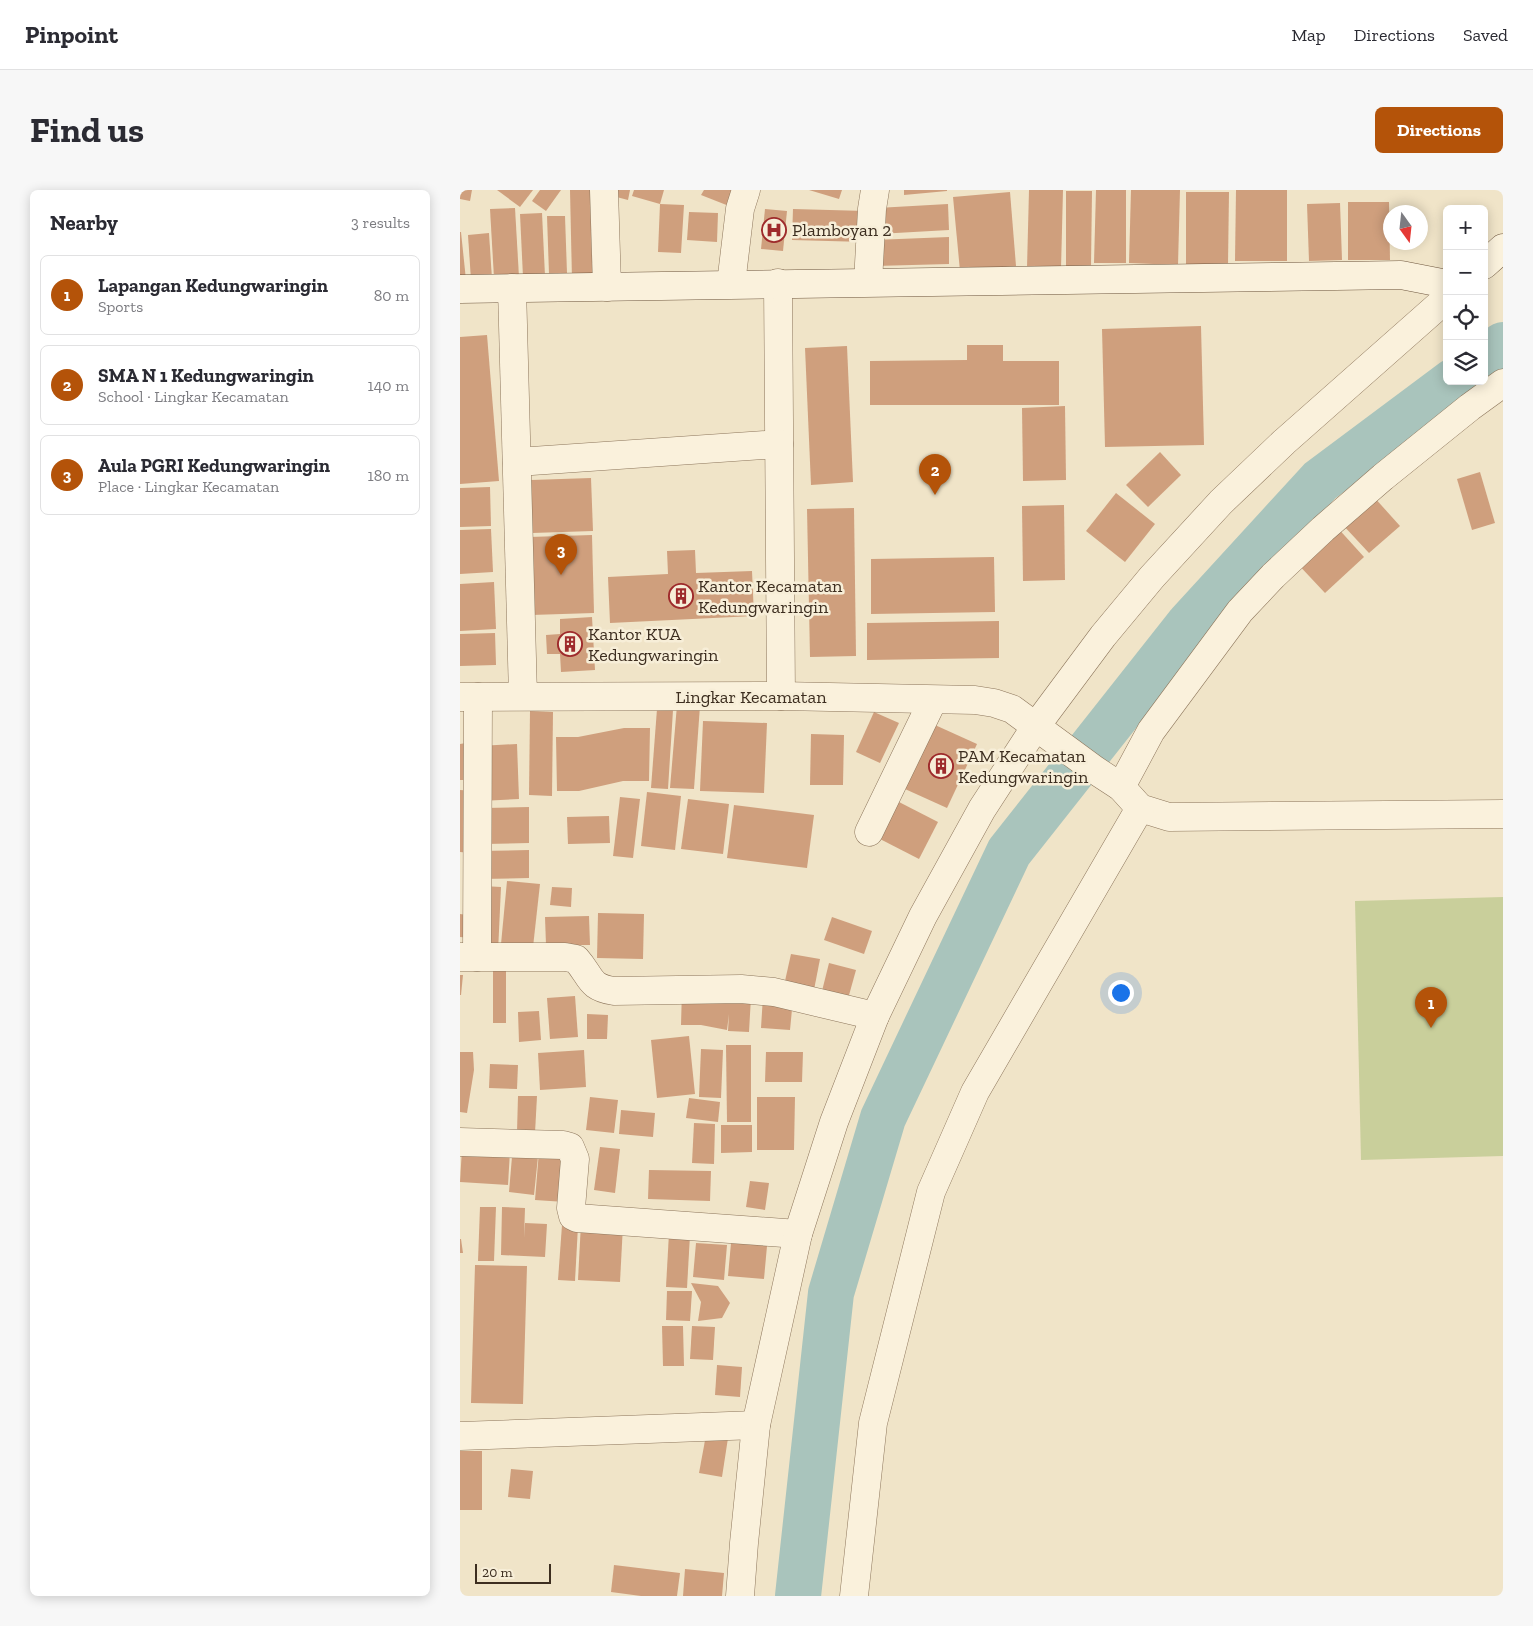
<!DOCTYPE html>
<html lang="en">
<head>
<meta charset="utf-8">
<style>
	:root { --surface:#fff; --page:#f7f7f7; --text:#2b2b33; --muted:#7c7c81; --line:#e1e1e2; --accent:#b45309 }
	body { margin:0; font-family:"Zilla Slab",serif; background:var(--page); color:var(--text) }
	.controls { position:absolute; right:15px; top:15px; display:grid; overflow:hidden; border-radius:8px; box-shadow:0 2px 12px #0003 }
	.controls button { width:45px; height:45px; display:grid; place-items:center; padding:0; border:0; border-bottom:1px solid var(--line); background:var(--surface); color:var(--text); font:25px sans-serif }
	.compass { position:absolute; left:923px; top:15px; width:45px; height:45px; border-radius:50%; background:var(--surface); box-shadow:0 2px 12px #0003; rotate:165deg }
	.scale { position:absolute; left:15px; bottom:12px; width:76px; box-sizing:border-box; padding-left:5px; border:2px solid #3d2e20; border-top:0; font-size:14px; line-height:18px; white-space:nowrap; color:#3d2e20; -webkit-text-stroke:4px #f7eed8; paint-order:stroke }
	.you { position:absolute; left:660px; top:802px; width:18px; height:18px; margin:-12px; border:4px solid #fff; border-radius:50%; background:#1a73e8; box-shadow:0 0 0 8px #1a73e833 }
	.badge { display:grid; place-items:center; width:32px; height:32px; border-radius:50%; background:var(--accent); color:#fff; font-size:16px; font-weight:700 }
	.pin { position:absolute; translate:-50% -41px; filter:drop-shadow(0 1px 2px #0008) }
	.pin::after { content:''; position:absolute; top:26px; width:18px; height:15px; background:inherit; clip-path:polygon(0 0,100% 0,50% 100%) }
	.list { margin:0; padding:0; list-style:none }
	h2 { display:flex; justify-content:space-between; align-items:center; height:65px; margin:0; padding:0 20px; font-size:21px }
	h2 small { font-size:16px; font-weight:400; color:var(--muted) }
	.list li { display:grid; grid-template-columns:32px 1fr auto; gap:15px; align-items:center; box-sizing:border-box; height:80px; margin:0 10px 10px; padding:0 10px; border:1px solid var(--line); border-radius:8px }
	.list b { display:block; font-size:19px; white-space:nowrap }
	.list p { margin:0; font-size:16px; white-space:nowrap; color:var(--muted) }
	.list em { font-size:16px; font-style:normal; color:var(--muted) }
	.icon { flex:none; width:28px; height:28px; fill:none; stroke:currentColor; stroke-width:2; stroke-linecap:round; stroke-linejoin:round }
	.map { position:relative; flex:none; width:1043px; height:1406px; overflow:hidden; border-radius:8px }
	header { display:flex; align-items:center; gap:30px; box-sizing:border-box; height:70px; padding:0 25px; background:var(--surface); border-bottom:1px solid var(--line) }
	header strong { font-size:24px }
	nav { display:flex; gap:28px; margin-inline-start:auto; font-size:18px }
	.intro { display:flex; align-items:center; justify-content:space-between; box-sizing:border-box; height:120px; padding:0 30px }
	h1 { margin:0; font-size:35px }
	.button { padding:12px 22px; border-radius:8px; background:var(--accent); color:#fff; font-size:18px; font-weight:700 }
	main { display:flex; gap:30px; padding:0 30px }
	aside { flex:1; background:var(--surface); border-radius:8px; box-shadow:0 2px 12px #0003 }
	.map>svg:first-child { display:block }
	.green { fill:#c9cf9b }
	.lines { fill:none; stroke-linecap:round; stroke-linejoin:round }
	.river { stroke:#a9c4bc; stroke-width:46 }
	.building { fill:#cf9f7d }
	.minor-casing { stroke:#8d765c; stroke-width:29 }
	.tertiary-casing { stroke:#8d765c; stroke-width:29 }
	.secondary-casing { stroke:#6f573f; stroke-width:29 }
	.minor { stroke:#faf1dc; stroke-width:28 }
	.tertiary { stroke:#faf1dc; stroke-width:28 }
	.secondary { stroke:#faf1dc; stroke-width:28 }
	.labels { text-anchor:middle; stroke-width:5; stroke-linejoin:round; paint-order:stroke }
	.poi-label { font-size:18px; fill:#3d2e20; stroke:#f7eed8; text-anchor:start }
	.street-label { font-size:18px; fill:#3d2e20; stroke:#f7eed8 }
</style>
</head>
<body>
<header>
<strong>Pinpoint</strong>
<nav><a>Map</a><a>Directions</a><a>Saved</a></nav>
</header>
<div class="intro"><h1>Find us</h1><a class="button">Directions</a></div>
<main>
<aside>
<h2>Nearby<small>3 results</small></h2>
<ul class="list">
<li><span class="badge">1</span><div><b>Lapangan Kedungwaringin</b><p>Sports</p></div><em>80 m</em></li>
<li><span class="badge">2</span><div><b>SMA N 1 Kedungwaringin</b><p>School · Lingkar Kecamatan</p></div><em>140 m</em></li>
<li><span class="badge">3</span><div><b>Aula PGRI Kedungwaringin</b><p>Place · Lingkar Kecamatan</p></div><em>180 m</em></li>
</ul>
</aside>
<div class="map">
<svg width="1043" height="1406" viewBox="0 0 1043 1406">
	<rect width="100%" height="100%" fill="#f0e4c8"/>
	<!-- green -->
	<polygon class="green" points="1043,707 1043,966 901,970 895,711"/>
	<g class="lines">
		<!-- river -->
		<g class="river">
			<polyline points="1024,169 1043,155"/>
			<polyline points="338,1406 371,1103 423,928 549,662 729,434 860,291 994,191"/>
		</g>
	</g>
	<!-- building -->
	<g class="building">
		<polygon points="0,0 12,0 10,11 0,9"/>
		<polygon points="37,0 73,0 60,17"/>
		<polygon points="80,0 101,0 86,21 72,11"/>
		<polygon points="110,0 140,0 142,89 112,90"/>
		<polygon points="146,0 170,0 168,10 145,4"/>
		<polygon points="174,0 204,0 200,14 172,6"/>
		<polygon points="244,0 275,0 269,16 241,5"/>
		<polygon points="349,0 382,0 379,9"/>
		<polygon points="444,0 487,0 487,1 444,5"/>
		<polygon points="569,0 603,0 601,79 567,78"/>
		<polygon points="636,0 666,0 666,73 634,73"/>
		<polygon points="671,0 720,0 718,75 669,73"/>
		<polygon points="776,0 827,0 827,71 775,71"/>
		<polygon points="606,1 632,1 631,77 606,78"/>
		<polygon points="550,2 556,76 500,81 493,7"/>
		<polygon points="726,2 769,2 768,75 726,75"/>
		<polygon points="888,12 929,12 930,70 888,70"/>
		<polygon points="880,13 882,70 849,71 847,14"/>
		<polygon points="200,14 224,15 221,63 198,62"/>
		<polygon points="488,14 489,40 418,44 417,18"/>
		<polygon points="55,18 59,87 34,88 30,19"/>
		<polygon points="305,19 327,21 323,61 301,59"/>
		<polygon points="333,19 406,21 405,52 332,50"/>
		<polygon points="229,22 258,23 257,52 227,50"/>
		<polygon points="82,23 85,86 63,87 60,24"/>
		<polygon points="87,26 105,26 107,83 89,84"/>
		<polygon points="0,42 1,42 6,90 0,90"/>
		<polygon points="29,43 32,89 11,90 8,45"/>
		<polygon points="489,47 489,74 415,76 414,50"/>
		<polygon points="741,136 744,255 645,257 642,139"/>
		<polygon points="27,145 39,291 0,294 0,147"/>
		<polygon points="507,155 543,155 543,171 599,171 599,215 410,215 410,171 507,170"/>
		<polygon points="387,156 393,292 351,295 345,158"/>
		<polygon points="605,216 606,290 563,291 562,218"/>
		<polygon points="700,262 721,285 688,317 666,295"/>
		<polygon points="1020,282 1035,333 1012,340 997,289"/>
		<polygon points="131,288 133,341 72,343 71,290"/>
		<polygon points="30,297 31,336 0,337 0,298"/>
		<polygon points="656,303 695,334 665,372 626,341"/>
		<polygon points="913,306 940,336 909,363 882,334"/>
		<polygon points="604,315 605,390 563,391 562,316"/>
		<polygon points="394,318 396,466 350,467 347,319"/>
		<polygon points="875,335 904,367 865,403 835,371"/>
		<polygon points="31,339 33,382 0,384 0,340"/>
		<polygon points="132,345 134,423 71,425 69,347"/>
		<polygon points="235,360 236,383 292,381 294,426 150,433 148,387 208,384 207,361"/>
		<polygon points="534,367 535,422 411,424 411,369"/>
		<polygon points="34,392 36,439 0,441 0,394"/>
		<polygon points="132,427 135,480 101,482 100,464 87,464 86,445 100,444 100,429"/>
		<polygon points="539,431 539,468 407,470 407,433"/>
		<polygon points="35,443 36,475 0,476 0,444"/>
		<polygon points="217,515 240,516 234,599 210,598"/>
		<polygon points="197,519 213,520 208,599 191,598"/>
		<polygon points="70,521 93,522 92,606 69,605"/>
		<polygon points="414,522 439,533 420,573 396,562"/>
		<polygon points="243,531 307,533 304,603 240,601"/>
		<polygon points="475,535 517,554 487,618 445,599"/>
		<polygon points="164,538 190,538 189,591 163,591 119,601 97,601 96,547 118,547"/>
		<polygon points="351,544 384,545 383,595 350,595"/>
		<polygon points="6,553 7,590 0,590 0,554"/>
		<polygon points="57,554 59,609 21,611 19,556"/>
		<polygon points="0,600 16,601 11,663 0,662"/>
		<polygon points="187,602 221,606 215,660 181,656"/>
		<polygon points="160,607 180,609 173,668 153,666"/>
		<polygon points="228,609 269,614 263,664 221,659"/>
		<polygon points="439,612 478,632 459,669 420,649"/>
		<polygon points="274,615 354,625 347,678 267,668"/>
		<polygon points="69,617 69,653 25,654 25,618"/>
		<polygon points="149,626 150,653 108,654 107,627"/>
		<polygon points="69,660 69,688 20,689 19,661"/>
		<polygon points="47,691 80,694 73,757 41,754"/>
		<polygon points="23,696 41,697 38,762 20,761"/>
		<polygon points="92,697 112,698 111,717 90,715"/>
		<polygon points="138,723 184,724 183,769 137,768"/>
		<polygon points="0,724 15,726 12,748 0,747"/>
		<polygon points="129,726 130,755 86,755 85,727"/>
		<polygon points="372,727 412,741 404,764 364,750"/>
		<polygon points="331,764 360,769 353,805 323,800"/>
		<polygon points="369,773 396,780 386,816 360,809"/>
		<rect x="33" y="775" width="13" height="58"/>
		<polygon points="0,785 3,785 1,805 0,805"/>
		<polygon points="222,800 291,807 289,842 268,841 269,824 267,840 241,835 221,835"/>
		<polygon points="115,806 118,847 90,849 87,808"/>
		<polygon points="303,806 333,809 330,840 301,838"/>
		<polygon points="79,821 81,850 59,852 58,822"/>
		<polygon points="127,824 148,825 147,849 127,849"/>
		<polygon points="229,846 235,904 197,908 191,850"/>
		<polygon points="266,855 291,855 291,932 267,932"/>
		<polygon points="241,859 263,860 261,908 239,907"/>
		<polygon points="124,860 126,897 80,900 78,863"/>
		<polygon points="0,862 13,862 14,880 7,923 0,922"/>
		<polygon points="306,862 343,862 342,892 305,892"/>
		<polygon points="30,874 58,875 57,899 29,898"/>
		<polygon points="58,906 77,906 75,943 57,942"/>
		<polygon points="130,907 158,910 154,943 126,940"/>
		<polygon points="297,907 335,907 334,960 297,960"/>
		<polygon points="229,908 260,912 258,932 226,928"/>
		<polygon points="161,920 195,923 193,947 159,944"/>
		<polygon points="234,933 255,934 254,974 232,973"/>
		<polygon points="261,935 292,935 292,962 261,963"/>
		<polygon points="53,955 79,957 74,1005 49,1002"/>
		<polygon points="140,957 160,959 155,1003 134,1000"/>
		<polygon points="2,958 50,961 48,995 0,992"/>
		<polygon points="79,961 108,964 105,1012 75,1010"/>
		<polygon points="189,980 251,981 250,1011 188,1009"/>
		<polygon points="290,991 309,993 305,1020 286,1017"/>
		<polygon points="20,1017 36,1017 34,1071 18,1071"/>
		<polygon points="42,1017 65,1018 64,1048 65,1033 87,1034 85,1067 41,1065"/>
		<polygon points="121,1033 163,1035 160,1092 118,1090"/>
		<polygon points="102,1035 118,1036 115,1091 98,1090"/>
		<polygon points="272,1042 308,1045 304,1089 268,1086"/>
		<polygon points="209,1043 230,1045 227,1098 206,1097"/>
		<polygon points="0,1049 1,1049 3,1063 0,1063"/>
		<polygon points="236,1053 267,1055 264,1090 233,1087"/>
		<polygon points="15,1075 67,1076 63,1214 11,1213"/>
		<polygon points="231,1093 258,1096 270,1113 262,1128 238,1131 241,1112"/>
		<polygon points="207,1101 232,1101 230,1131 206,1130"/>
		<polygon points="202,1136 223,1136 224,1176 203,1176"/>
		<polygon points="232,1136 255,1137 253,1170 230,1169"/>
		<polygon points="257,1175 282,1177 280,1207 255,1205"/>
		<polygon points="246,1245 268,1248 262,1287 239,1283"/>
		<rect x="0" y="1261" width="22" height="59"/>
		<polygon points="51,1279 73,1281 70,1309 48,1307"/>
		<polygon points="154,1375 220,1383 217,1406 181,1406 151,1402"/>
		<polygon points="225,1379 264,1383 262,1406 223,1406"/>
	</g>
	<g class="lines">
		<defs>
			<g id="minor">
				<polyline points="144,0 147,97"/>
				<polyline points="408,92 412,19 415,0"/>
				<polyline points="318,93 321,506"/>
				<polyline points="271,94 280,19 286,0"/>
				<polyline points="52,98 63,506"/>
				<polyline points="57,272 319,254"/>
				<polyline points="0,507 321,506 515,510 534,513 552,519 635,580 661,597 680,618 709,627 1043,624"/>
				<polyline points="661,597 691,541 780,421 813,386 863,339 923,287 1010,217 1043,193"/>
				<polyline points="409,642 473,510"/>
				<path d="M0,767H105L116,769C132,787 128,797 154,801L281,799L314,802L415,826"/>
				<polyline points="17,767 18,507"/>
				<polyline points="0,952 103,955 110,957 115,969 111,1018 113,1026 117,1028 338,1044"/>
				<polyline points="0,1246 296,1235"/>
				<polyline points="394,1406 413,1233 471,1002 515,902 680,618"/>
			</g>
			<polyline id="tertiary" points="280,1406 284,1353 296,1235 338,1044 374,932 415,826 463,726 522,619 576,536 643,446 692,387 761,312 824,252 987,108"/>
			<g id="secondary">
				<polyline points="1024,75 1043,58"/>
				<polyline points="0,99 941,85 987,94"/>
			</g>
		</defs>
		<!-- minor casing -->
		<use href="#minor" class="minor-casing"/>
		<!-- tertiary casing -->
		<use href="#tertiary" class="tertiary-casing"/>
		<!-- secondary casing -->
		<use href="#secondary" class="secondary-casing"/>
		<!-- minor -->
		<use href="#minor" class="minor"/>
		<!-- tertiary -->
		<use href="#tertiary" class="tertiary"/>
		<!-- secondary -->
		<use href="#secondary" class="secondary"/>
	</g>
	<!-- icons -->
	<defs>
		<symbol id="hospital-ring" viewBox="-11 -11 22 22"><circle r="9.5" fill="#f7eed8" stroke="#9e2a2b" stroke-width="1.5"/><path d="M-5-5h3v3.5h4V-5h3V5h-3V1.5h-4V5h-3Z" fill="#9e2a2b"/></symbol>
		<symbol id="building-ring" viewBox="-11 -11 22 22"><circle r="9.5" fill="#f7eed8" stroke="#9e2a2b" stroke-width="1.5"/><path d="M-4-6H4V6H1V3H-1V6H-4ZM-2.5-4.3h1.7v1.8h-1.7ZM.8-4.3h1.7v1.8H.8ZM-2.5-1h1.7V.8h-1.7ZM.8-1h1.7V.8H.8Z" fill="#9e2a2b"/></symbol>
	</defs>
	<g fill-rule="evenodd">
		<use href="#hospital-ring" x="300" y="26" width="28" height="28"/>
		<use href="#building-ring" x="207" y="392" width="28" height="28"/>
		<use href="#building-ring" x="96" y="440" width="28" height="28"/>
		<use href="#building-ring" x="467" y="562" width="28" height="28"/>
	</g>
	<g class="labels">
		<!-- poi labels -->
		<g class="poi-label">
			<text x="332" y="46">Plamboyan 2</text>
			<text x="238" y="402">Kantor Kecamatan<tspan x="238" dy="21">Kedungwaringin</tspan></text>
			<text x="128" y="450">Kantor KUA<tspan x="128" dy="21">Kedungwaringin</tspan></text>
			<text x="498" y="572">PAM Kecamatan<tspan x="498" dy="21">Kedungwaringin</tspan></text>
		</g>
		<!-- street labels -->
		<g class="street-label">
			<text x="291" y="513">Lingkar Kecamatan</text>
		</g>
	</g>
</svg>
<div class="controls">
<button>+</button>
<button>−</button>
<button><svg class="icon" aria-label="locate" viewBox="0 0 24 24"><circle cx="12" cy="12" r="6"/><path d="M12 2v4M12 18v4M2 12h4M18 12h4"/></svg></button>
<button><svg class="icon" aria-label="layers" viewBox="0 0 24 24"><path d="M12 4l9 5-9 5-9-5zM3 14l9 5 9-5"/></svg></button>
</div>
<svg class="compass" viewBox="-18 -18 36 36"><path d="M0-13l5 13h-10z" fill="#e53935"/><path d="M0 13l5-13h-10z" fill="#7c7c81"/></svg>
<div class="scale">20 m</div>
<div class="you"></div>
<div class="pin badge" style="left:971px;top:838px">1</div>
<div class="pin badge" style="left:475px;top:305px">2</div>
<div class="pin badge" style="left:101px;top:385px">3</div>
</div>
</main>
</body>
</html>
